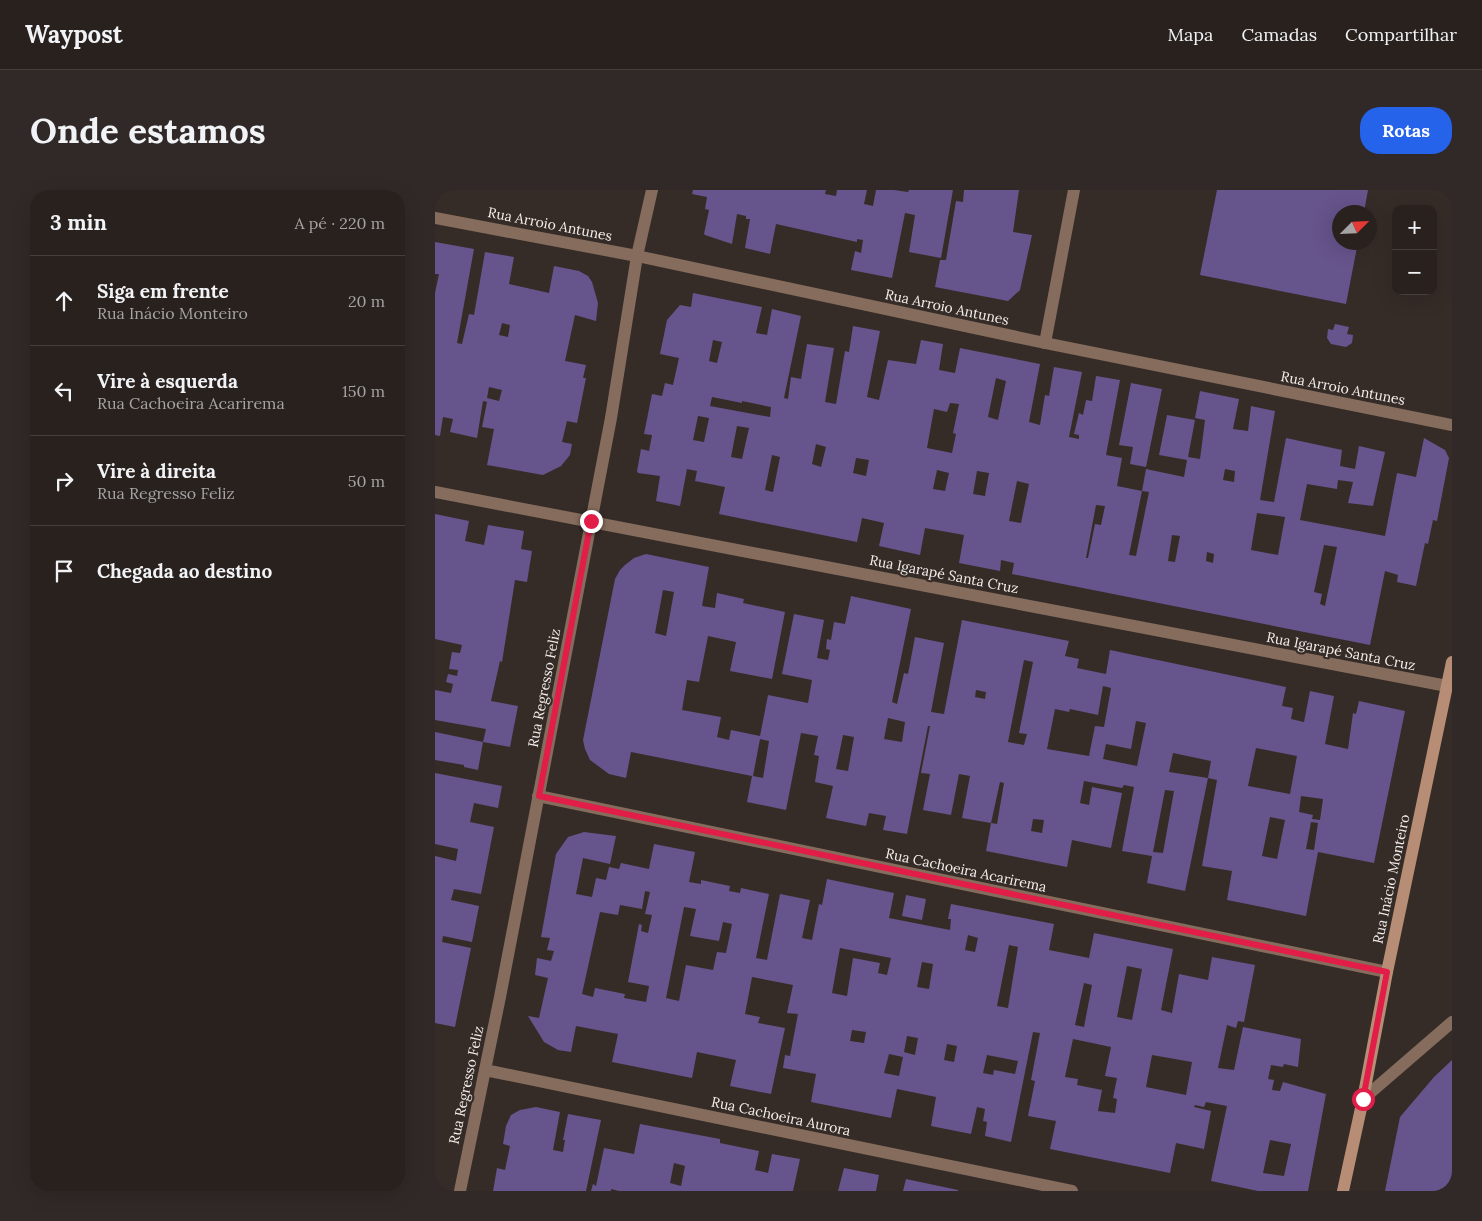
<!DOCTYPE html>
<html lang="pt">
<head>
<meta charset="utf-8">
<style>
	:root { --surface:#28211e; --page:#302927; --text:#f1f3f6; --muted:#a5a3a4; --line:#443e3c; --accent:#2563eb }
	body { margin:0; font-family:Lora,serif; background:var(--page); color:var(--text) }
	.controls { position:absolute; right:15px; top:15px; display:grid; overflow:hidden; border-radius:10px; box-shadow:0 5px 20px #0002 }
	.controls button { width:45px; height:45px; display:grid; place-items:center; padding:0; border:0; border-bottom:1px solid var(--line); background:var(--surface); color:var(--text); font:25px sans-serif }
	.compass { position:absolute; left:897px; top:15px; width:45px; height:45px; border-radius:50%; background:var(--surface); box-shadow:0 5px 20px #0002; rotate:66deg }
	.stop { position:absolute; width:15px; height:15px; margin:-11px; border:4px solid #e11d48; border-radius:50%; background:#fff }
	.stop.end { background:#e11d48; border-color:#fff; box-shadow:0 1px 5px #0008 }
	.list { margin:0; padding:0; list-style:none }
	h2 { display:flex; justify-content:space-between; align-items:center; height:65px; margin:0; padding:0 20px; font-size:21px }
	h2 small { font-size:16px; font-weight:400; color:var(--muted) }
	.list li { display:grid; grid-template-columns:32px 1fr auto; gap:15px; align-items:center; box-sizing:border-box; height:90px; padding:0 20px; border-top:1px solid var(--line) }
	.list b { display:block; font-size:19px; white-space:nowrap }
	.list p { margin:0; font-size:16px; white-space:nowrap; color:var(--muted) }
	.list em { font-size:16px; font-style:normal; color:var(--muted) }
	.icon { flex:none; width:28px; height:28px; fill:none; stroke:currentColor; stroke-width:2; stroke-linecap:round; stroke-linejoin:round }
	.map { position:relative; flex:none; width:1017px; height:1001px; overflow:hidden; border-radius:20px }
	header { display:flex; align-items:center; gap:30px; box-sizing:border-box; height:70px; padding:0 25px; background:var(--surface); border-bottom:1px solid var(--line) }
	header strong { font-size:24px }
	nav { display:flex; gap:28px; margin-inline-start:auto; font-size:18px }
	.intro { display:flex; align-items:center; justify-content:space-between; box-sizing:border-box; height:120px; padding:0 30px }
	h1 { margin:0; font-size:35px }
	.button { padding:12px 22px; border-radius:20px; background:var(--accent); color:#fff; font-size:18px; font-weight:700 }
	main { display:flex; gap:30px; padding:0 30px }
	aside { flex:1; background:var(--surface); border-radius:20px; box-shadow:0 5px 20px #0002 }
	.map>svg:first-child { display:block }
	.building { fill:#66548c; fill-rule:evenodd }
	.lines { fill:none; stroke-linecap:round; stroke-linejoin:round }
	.street { stroke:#856c5c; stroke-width:12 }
	.secondary { stroke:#b78e75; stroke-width:12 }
	.route { stroke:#e11d48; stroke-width:6 }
	.labels { text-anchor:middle; stroke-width:4.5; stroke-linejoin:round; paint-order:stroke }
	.street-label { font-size:14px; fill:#f4eeeb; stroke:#352c28 }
</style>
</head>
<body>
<header>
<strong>Waypost</strong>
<nav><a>Mapa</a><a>Camadas</a><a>Compartilhar</a></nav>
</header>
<div class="intro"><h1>Onde estamos</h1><a class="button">Rotas</a></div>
<main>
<aside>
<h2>3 min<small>A pé · 220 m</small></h2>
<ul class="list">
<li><svg class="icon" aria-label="ahead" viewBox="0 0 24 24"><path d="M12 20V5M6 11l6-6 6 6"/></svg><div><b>Siga em frente</b><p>Rua Inácio Monteiro</p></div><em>20 m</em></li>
<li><svg class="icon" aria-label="left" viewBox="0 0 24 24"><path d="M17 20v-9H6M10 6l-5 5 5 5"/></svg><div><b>Vire à esquerda</b><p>Rua Cachoeira Acarirema</p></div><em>150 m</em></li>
<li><svg class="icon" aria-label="right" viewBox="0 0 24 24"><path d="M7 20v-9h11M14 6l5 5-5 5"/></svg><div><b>Vire à direita</b><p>Rua Regresso Feliz</p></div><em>50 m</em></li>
<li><svg class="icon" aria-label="arrive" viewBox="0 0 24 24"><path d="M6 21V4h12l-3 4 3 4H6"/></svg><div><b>Chegada ao destino</b></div></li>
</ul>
</aside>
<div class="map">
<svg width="1017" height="1001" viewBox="0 0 1017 1001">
	<rect width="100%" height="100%" fill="#352c28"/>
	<!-- building -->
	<g class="building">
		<polygon points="258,0 391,0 390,4 401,6 402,0 432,0 429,14 438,16 441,0 459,0 473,2 474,0 518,0 506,68 474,62 480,25 470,23 457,88 416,80 420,61 426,63 428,50 422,49 422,52 341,34 335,64 310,58 315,29 311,29 311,26 302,24 297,54 270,45 269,44 274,20 270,19 272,7 257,4"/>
		<polygon points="529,0 584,0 578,42 597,45 585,100 573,111 500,97 505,70 511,70 521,11 528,12"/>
		<polygon points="782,0 933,0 929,22 904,22 904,52 923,52 911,114 765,85"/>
		<path d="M0,52L39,59L22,153L27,154L34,124L39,125L50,62L79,67L74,94L114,103L119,76L144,81L153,86L157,92L163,113L161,131L140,125L130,171L151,175L148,188H151L142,233L132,231L127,252L137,254L135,265L126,276L108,285L52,275L59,239L47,237L52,212L48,211L42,248L15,242L18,229L8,227L5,246L0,245V103L4,84H0ZM67,133L75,135L73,147L64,145ZM54,197L67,200L64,211L52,208Z"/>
		<path d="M258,103L327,117L321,143L332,145L337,119L366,126L349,208L353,209L356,187L366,189L372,154L399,158L390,212L401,214L410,161L414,162L418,136L445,141L432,207L444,210L453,170L481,174L486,150L508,154L504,180L520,183L525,158L605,174L594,232L605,235L610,205L614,206L619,177L647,182L634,247L644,249V245L639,244L644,223L648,225L651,210L657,211L661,186L685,190L671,265L687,268L682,296L707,301L711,279L749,287L752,270L724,265L732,225L760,230L753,267L765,269L770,230L760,228L765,201L804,209L798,239L813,241L816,216L840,221L825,310L839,312L851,248L907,260L905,276L920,279L924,256L950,262L938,316L913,313L918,292L903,290L902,299L872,294L865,330L950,346L962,283L981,287L989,248L1010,260L1014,268L1002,331L998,330L993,354L990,353L981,396L962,392L963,385L950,381L935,455L577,384L579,373L566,370L565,381L524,373L529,345L490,338L485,365L444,356L449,333L427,328L422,352L284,324L290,297L260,291L262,281L252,279L245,316L221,311L225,286L203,283L202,281L206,259L214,261L217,245L209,244L217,204L227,206L230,193L238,195L244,168L225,164L232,130L245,115L256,117ZM278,150L287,152L282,173L274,171ZM561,188L571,191L563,230L553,227ZM277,207L307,213V211L336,217L335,227L275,216ZM515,213L524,214L518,243L521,244L517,263L492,258L499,219L512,222ZM263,226L274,228L269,252L258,250ZM302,236L314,238L307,269L296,267ZM381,254L391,257L386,277L377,274ZM337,265L345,267L338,302L330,300ZM421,268L434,270L431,286L418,283ZM790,279L800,281L799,292L788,290ZM502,280L514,283L510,301L498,299ZM542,281L554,283L550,306L538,304ZM582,291L594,294L586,333L574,331ZM707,301L714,302L701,366L694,365ZM661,315L670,316L666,335L660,334L653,368H651ZM822,323L850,327L843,365L816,360ZM737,345L745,346L740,372L733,371ZM889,355L902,357L890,416L885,414L887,404L879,402ZM772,362L779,364L778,373L771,371Z"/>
		<polygon points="900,134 914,137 912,144 918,145 917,153 911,157 896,154 892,148 893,139 898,140"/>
		<polygon points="696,193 727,199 711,277 695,274 698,257 684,255"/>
		<polygon points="0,324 34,331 30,351 49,355 53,335 89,341 86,359 97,361 92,392 80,390 67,472 65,471 56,511 83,516 75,557 48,552 51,539 0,530 0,500 16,503 18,494 11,492 13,484 22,486 23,480 14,479 17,462 25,463 27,455 0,449"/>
		<path d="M211,364L274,377L267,416L280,418L282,403L309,409L308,413L350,422L337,489L295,481L301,452L273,446L264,492L252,490L247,520L286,527L282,547L294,550L296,540L325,546L333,505L373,513L377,490L347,484L359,424L389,430L382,468L393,470L395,460L391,459L392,449L396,450L399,432L410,434L416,406L476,419L457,512L462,514L469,483L473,484L480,447L509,453L496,522L509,524L527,430L634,451L630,466L644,469L642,478L671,484L675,460L851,497L847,516L858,518L856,529L869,532L875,501L899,506L890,554L913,559L918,523L921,524L924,511L970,521L939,673L883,662L871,726L792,710L797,681L767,676L782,590L773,588L776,571L738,563L734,582L773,588L750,701L712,693L717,666L687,661L699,597L689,595L687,598L649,591L645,613L654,615L657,597L687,603L676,658L637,650L632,677L551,661L556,633L562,634L569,593L565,592L556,633L527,628L535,586L524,584L516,625L488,620L495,584L486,583L495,536H493L472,644L448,640L451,626L434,623L431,636L391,628L398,596L380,592L384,566L379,565L383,546L366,543L351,620L312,612L317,586L196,562L191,588L174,584L155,570L150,559L148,550L180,389L185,380L190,375L199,368ZM228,400L239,402L231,446L220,443ZM589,470L598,472L584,543L592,544L589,555L573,552ZM668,496L676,498L669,537L660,536L654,566L612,559L620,519L634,522L635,519L663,525ZM541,500L551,502L550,509L540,507ZM453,528L470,532L467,552L449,549ZM701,531L711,533L702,576L668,569L671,554L696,559ZM408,545L419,547L413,581L401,579ZM325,549L334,551L328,588L318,586ZM821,558L862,566L855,604L813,596ZM730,600L739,601L728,663L718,662ZM866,606L888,609L885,630L877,629L878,625L864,622ZM835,627L850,630L842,669L827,666ZM598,629L609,630L607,643L596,641ZM876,632L883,633L879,660L871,659Z"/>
		<polygon points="0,542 48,552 43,580 29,577 29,575 0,570"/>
		<polygon points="0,583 67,596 63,618 39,613 35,632 59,637 46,704 19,699 16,710 44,716 37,752 8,746 7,752 36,758 20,837 0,833 0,666 21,671 23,659 0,654"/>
		<path d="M149,642L181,646L175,674L148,668L141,704L157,707L161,688L171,690L174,677L184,679L186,673L214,679L219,654L260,662L254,692L266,694V690L295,696L294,701L305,703L306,698L334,704L321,768L332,770L345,704L375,710L367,748L377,750L384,714L387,715L392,689L459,703L454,728L515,740L516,729H513L516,714L619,734L614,760L654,768L659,743L738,759L726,820L737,823L744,784L773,790L777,767L820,775L809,832L803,831L801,838L792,835L783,878L799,880L808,837L866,849L863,877L849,874L848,877L836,875L833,889L839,890L837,900L845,901L848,892L891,904L873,1001H823L776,991L792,916L771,912L769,917L760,915L759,917L776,921L769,959L741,953L735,983L615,959L621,931L593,926L600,891L596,890L605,843L598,842L576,952L550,946L552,932L548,931L550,919L542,917L536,944L496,936L501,907L462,899L456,928L376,912L381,884L348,878L350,865L355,866L363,824L352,823L358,795L317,787L310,824L325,827L323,833L350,838L336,904L295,896L301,870L262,862L257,888L177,872L183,844L141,836L136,862L123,860L109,852L93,826L104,828L113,788L100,785L102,768L116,771L119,761L112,760L115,748L106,747L121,664L133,647ZM210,701L215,702L210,724L217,725L213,743L206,741L207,735L204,734L193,792L214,796L211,812L189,808L190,804L160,798L158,807L147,804L165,722L183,725L185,715L207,719ZM249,717L261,719L255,746L284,751L288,732L297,734L291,763L282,762L278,780L251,775L244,811L231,808ZM533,745L543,748L540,762L530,760ZM574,755L583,757L573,818L562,816ZM405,758L456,768L452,785L443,783L445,773L418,768L412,806L397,803ZM487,772L498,774L494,799L482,797ZM692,776L707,779L697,830L682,827ZM649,793L657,795L649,837L640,835ZM417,840L431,842L429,853L415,851ZM472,846L483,848L480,865L469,862ZM638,849L676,857L670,886L682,888L678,908L682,909L680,923L663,921L667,900L642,895L643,889L630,887ZM512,854L522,856L519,872L509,870ZM454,864L468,867L464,886L449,883ZM552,865L583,871L580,884L559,880L558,885L548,883ZM717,865L757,872L751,905L711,897ZM835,950L856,954L849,986L828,983Z"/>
		<polygon points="471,705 491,709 487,730 467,726"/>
		<polygon points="1017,870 1017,1001 950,1001 965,927 999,887"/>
		<polygon points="101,917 125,922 118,960 128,962 130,950 128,950 133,924 166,930 151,1001 58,1001 62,978 70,980 75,956 68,954 71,936 76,925 85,920"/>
		<path d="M205,934L285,949V953L324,961L320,980L333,983L337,964L365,969L358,1001H184L176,999V1001H156L158,994L161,996L169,958L199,964ZM239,973L250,976L246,996L235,993Z"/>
		<polygon points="409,978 444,985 441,1001 403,1001"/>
		<polygon points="471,989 523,1000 523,1001 468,1001"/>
	</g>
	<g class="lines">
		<!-- street -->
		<g class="street">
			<polyline points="0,28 202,66 610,153 1017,235"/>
			<polyline points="610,153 639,0"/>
			<polyline points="0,302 1012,496"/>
			<polyline points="103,606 952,782"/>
			<polyline points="50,880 637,1001"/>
			<polyline points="928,909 1017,832"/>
			<polyline points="25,1001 65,807 176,228 202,66 217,0"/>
		</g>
		<!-- secondary -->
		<polyline class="secondary" points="908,1001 928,909 952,782 1017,472"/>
	</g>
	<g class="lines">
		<!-- route -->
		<polyline class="route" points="156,331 104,606 952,782 928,909"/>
	</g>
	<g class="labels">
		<!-- street labels -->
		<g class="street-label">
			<text transform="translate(115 34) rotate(11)" y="5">Rua Arroio Antunes</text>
			<text transform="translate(512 117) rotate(12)" y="5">Rua Arroio Antunes</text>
			<text transform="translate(908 198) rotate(11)" y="5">Rua Arroio Antunes</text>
			<text transform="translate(509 384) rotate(11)" y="5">Rua Igarapé Santa Cruz</text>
			<text transform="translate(906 461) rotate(11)" y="5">Rua Igarapé Santa Cruz</text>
			<text transform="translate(109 498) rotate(-79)" y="5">Rua Regresso Feliz</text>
			<text transform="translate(531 680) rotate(12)" y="5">Rua Cachoeira Acarirema</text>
			<text transform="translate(956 689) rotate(-78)" y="5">Rua Inácio Monteiro</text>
			<text transform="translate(31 895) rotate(-78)" y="5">Rua Regresso Feliz</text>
			<text transform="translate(346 926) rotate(12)" y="5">Rua Cachoeira Aurora</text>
		</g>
	</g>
</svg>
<div class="controls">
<button>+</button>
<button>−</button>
</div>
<svg class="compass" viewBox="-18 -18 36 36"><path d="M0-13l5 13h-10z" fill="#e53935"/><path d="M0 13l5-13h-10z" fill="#a5a3a4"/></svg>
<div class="stop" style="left:928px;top:909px"></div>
<div class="stop end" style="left:156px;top:331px"></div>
</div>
</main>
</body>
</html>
